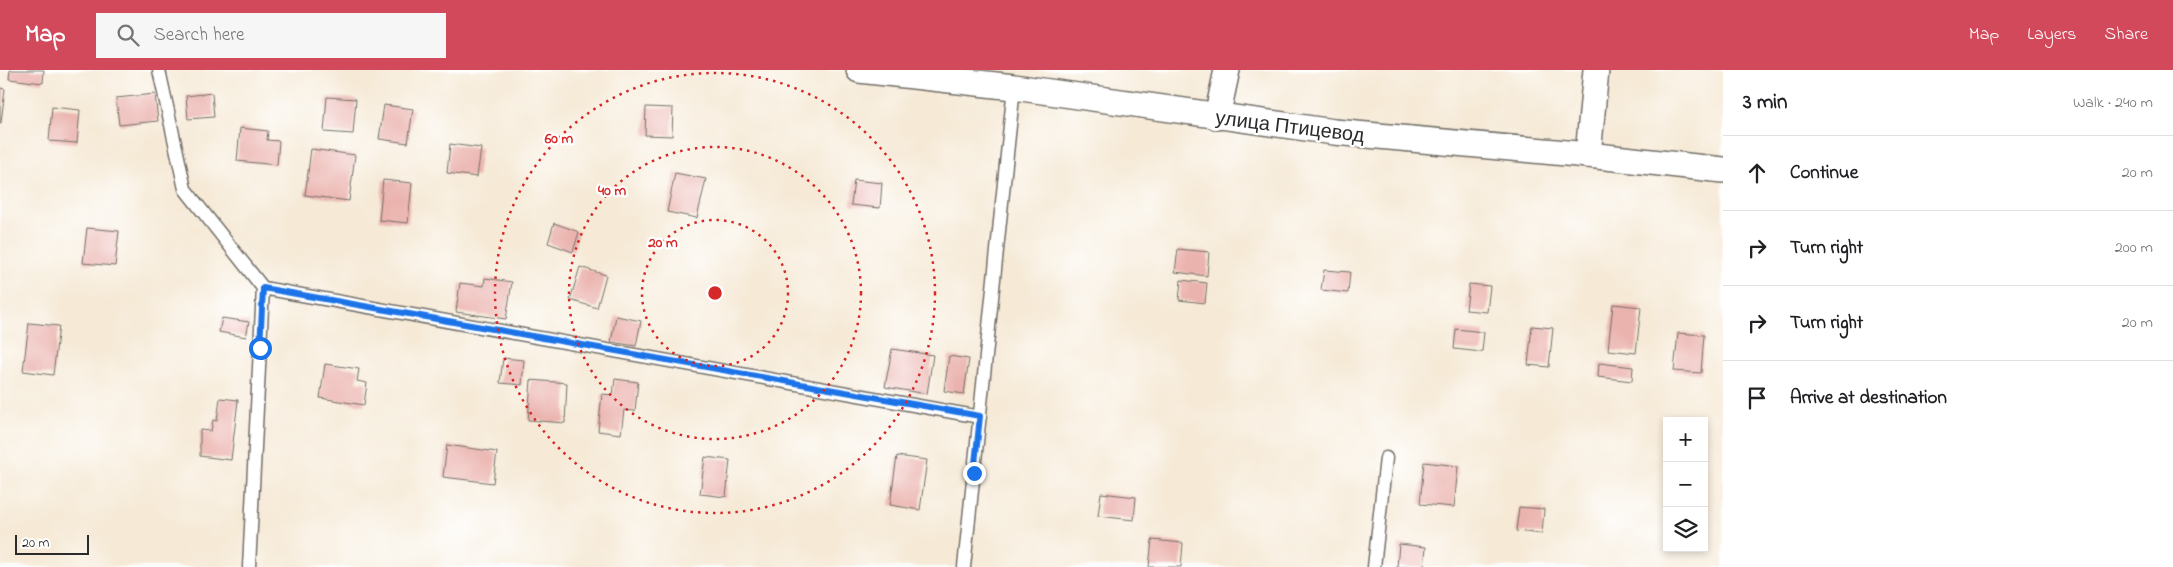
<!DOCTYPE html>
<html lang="en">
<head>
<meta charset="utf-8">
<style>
	:root { --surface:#fff; --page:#f6f6f6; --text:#202124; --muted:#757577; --line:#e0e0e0; --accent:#d1495b }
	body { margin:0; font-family:"Indie Flower",sans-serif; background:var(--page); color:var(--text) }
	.controls { position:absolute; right:15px; bottom:15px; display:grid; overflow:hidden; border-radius:0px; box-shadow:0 2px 8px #0003 }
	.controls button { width:45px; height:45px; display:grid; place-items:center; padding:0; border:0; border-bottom:1px solid var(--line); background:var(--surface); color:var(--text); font:25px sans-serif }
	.scale { position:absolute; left:15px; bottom:12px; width:74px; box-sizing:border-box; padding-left:5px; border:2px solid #2b2b2b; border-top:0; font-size:14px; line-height:18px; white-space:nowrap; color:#2b2b2b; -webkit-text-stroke:4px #fff; paint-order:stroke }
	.stop { position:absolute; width:15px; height:15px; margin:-11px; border:4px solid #1a73e8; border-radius:50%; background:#fff }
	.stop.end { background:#1a73e8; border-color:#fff; box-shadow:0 1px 5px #0008 }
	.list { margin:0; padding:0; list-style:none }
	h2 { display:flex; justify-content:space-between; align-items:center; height:65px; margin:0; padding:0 20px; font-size:21px }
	h2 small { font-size:16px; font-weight:400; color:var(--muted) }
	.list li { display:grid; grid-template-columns:32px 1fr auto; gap:15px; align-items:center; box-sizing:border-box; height:75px; padding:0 20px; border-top:1px solid var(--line) }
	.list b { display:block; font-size:19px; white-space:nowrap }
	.list em { font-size:16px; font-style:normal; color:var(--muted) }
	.icon { flex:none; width:28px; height:28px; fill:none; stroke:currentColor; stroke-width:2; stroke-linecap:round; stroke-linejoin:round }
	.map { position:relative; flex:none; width:1723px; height:497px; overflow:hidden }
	header { display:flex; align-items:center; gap:30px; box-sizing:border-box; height:70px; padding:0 25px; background:var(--accent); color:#fff }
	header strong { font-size:24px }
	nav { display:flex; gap:28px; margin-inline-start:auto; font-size:18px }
	.search { width:350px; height:45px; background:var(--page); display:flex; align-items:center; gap:12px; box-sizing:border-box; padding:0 18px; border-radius:0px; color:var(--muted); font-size:19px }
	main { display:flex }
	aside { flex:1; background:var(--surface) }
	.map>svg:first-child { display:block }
	.building { fill:#ebb3ae }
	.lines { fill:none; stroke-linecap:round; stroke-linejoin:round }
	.service-casing { stroke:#726e67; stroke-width:15 }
	.minor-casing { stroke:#726e67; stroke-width:28 }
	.service { stroke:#fff; stroke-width:12 }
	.minor { stroke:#fff; stroke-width:25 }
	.route { stroke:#1a73e8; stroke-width:6 }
	.ring { fill:none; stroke:#d62828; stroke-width:2.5; stroke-dasharray:2.5 5 }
	.labels { text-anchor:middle; stroke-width:4.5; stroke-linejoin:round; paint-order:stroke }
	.street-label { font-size:20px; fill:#2b2b2b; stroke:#fff }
	.centre { fill:#d62828; stroke:#fff; stroke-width:2.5 }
	.ring-label { font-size:15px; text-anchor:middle; font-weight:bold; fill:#d62828; stroke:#fff; stroke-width:4.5; stroke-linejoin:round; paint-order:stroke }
</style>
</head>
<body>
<header>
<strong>Map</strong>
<div class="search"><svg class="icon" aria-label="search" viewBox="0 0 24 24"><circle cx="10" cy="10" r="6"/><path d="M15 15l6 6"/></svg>Search here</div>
<nav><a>Map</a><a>Layers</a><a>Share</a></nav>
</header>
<main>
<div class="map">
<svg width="1723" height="497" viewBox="0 0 1723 497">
	<rect width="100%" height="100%" fill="#fff"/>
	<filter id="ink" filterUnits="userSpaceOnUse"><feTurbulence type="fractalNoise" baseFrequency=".02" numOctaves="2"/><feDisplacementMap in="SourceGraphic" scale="10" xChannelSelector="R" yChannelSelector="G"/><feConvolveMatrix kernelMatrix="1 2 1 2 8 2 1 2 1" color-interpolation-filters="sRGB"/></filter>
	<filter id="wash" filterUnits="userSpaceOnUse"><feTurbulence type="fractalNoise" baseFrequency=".0096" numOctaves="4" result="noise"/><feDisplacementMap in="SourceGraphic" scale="20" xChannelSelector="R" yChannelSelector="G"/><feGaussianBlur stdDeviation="1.12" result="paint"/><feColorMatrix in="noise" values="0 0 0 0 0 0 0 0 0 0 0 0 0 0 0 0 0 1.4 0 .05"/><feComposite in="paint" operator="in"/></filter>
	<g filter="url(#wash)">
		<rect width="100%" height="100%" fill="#f6ead7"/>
		<g id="blocks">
			<!-- building -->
			<g class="building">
				<polygon points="10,0 44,0 43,13 9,9"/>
				<polygon points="0,18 5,19 1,53 0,53"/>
				<polygon points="212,23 214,47 188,49 186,26"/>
				<polygon points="155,24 158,51 119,55 116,28"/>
				<polygon points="327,27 356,29 353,64 324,62"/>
				<polygon points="384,35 413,39 408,73 379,69"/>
				<polygon points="52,37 80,40 77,73 49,71"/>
				<polygon points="646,37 673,38 672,66 645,65"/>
				<polygon points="240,58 268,61 267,70 279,71 277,95 237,91"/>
				<polygon points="450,74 481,78 477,107 447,103"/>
				<polygon points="311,79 355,85 349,131 305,125"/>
				<polygon points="675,103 706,109 697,148 667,142"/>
				<polygon points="383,110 412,113 408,153 379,150"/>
				<polygon points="854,110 882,113 880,138 851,135"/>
				<polygon points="554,153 579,162 573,182 548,173"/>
				<polygon points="87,158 119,161 115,196 83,193"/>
				<polygon points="1178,179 1209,182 1207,206 1175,202"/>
				<polygon points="580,197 606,205 597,238 570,230"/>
				<polygon points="1324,200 1350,202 1348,223 1321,220"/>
				<polygon points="485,208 512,212 506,249 456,242 460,213 484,216"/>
				<polygon points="1181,210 1207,213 1205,233 1179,230"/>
				<polygon points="1469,214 1490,216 1487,242 1466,240"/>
				<polygon points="1613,234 1641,237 1636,283 1608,280"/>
				<polygon points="616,246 641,251 636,276 611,272"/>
				<polygon points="222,248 249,252 246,267 219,262"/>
				<polygon points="29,253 59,256 53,305 23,301"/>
				<polygon points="1532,256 1553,258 1549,297 1528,295"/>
				<polygon points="1456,259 1484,262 1482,282 1454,279"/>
				<polygon points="1678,263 1704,265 1701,303 1674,301"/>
				<polygon points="892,279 933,285 927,324 885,317"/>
				<polygon points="949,286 969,289 964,324 944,321"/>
				<polygon points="503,288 524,290 522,315 500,313"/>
				<polygon points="1599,293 1633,297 1632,311 1598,307"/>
				<polygon points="325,294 359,299 357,311 367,313 364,335 320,328"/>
				<polygon points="615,309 638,312 635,341 624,340 621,364 598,361 602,324 613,325"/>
				<polygon points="531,310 567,313 565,353 528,350"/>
				<polygon points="220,328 238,330 231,390 200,386 200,360 211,361 213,350 217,351"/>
				<polygon points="447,375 497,382 493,413 443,407"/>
				<polygon points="897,386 927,390 920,440 890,435"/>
				<polygon points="705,387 730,390 726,427 700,424"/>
				<polygon points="1424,392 1458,396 1454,437 1420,434"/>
				<polygon points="1101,423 1136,427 1134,450 1098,446"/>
				<polygon points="1519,437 1544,439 1542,464 1516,461"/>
				<polygon points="1152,470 1183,473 1181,497 1149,497"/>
				<polygon points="1399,474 1426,477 1424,497 1397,497"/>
			</g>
		</g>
	</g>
	<g filter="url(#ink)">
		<use href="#blocks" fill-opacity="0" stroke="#726e67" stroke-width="1"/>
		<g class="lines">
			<defs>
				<g id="service">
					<polyline points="159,0 185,119 263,218 249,497"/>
					<polyline points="263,218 980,347"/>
					<polyline points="964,497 1014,17"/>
					<polyline points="1374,497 1386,388"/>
				</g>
				<g id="minor">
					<polyline points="859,0 1014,17 1334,62 1588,85 1723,100"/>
					<polyline points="1217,47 1227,0"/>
					<polyline points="1588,85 1596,0"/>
				</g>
			</defs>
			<!-- service casing -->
			<use href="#service" class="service-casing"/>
			<!-- minor casing -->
			<use href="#minor" class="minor-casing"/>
			<!-- service -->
			<use href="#service" class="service"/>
			<!-- minor -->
			<use href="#minor" class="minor"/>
		</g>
	</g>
	<g class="lines" filter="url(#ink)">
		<!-- route -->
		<polyline class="route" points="260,278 263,218 980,346 974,403"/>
	</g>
	<!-- distance rings -->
	<g class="ring">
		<circle cx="715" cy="223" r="73"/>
		<circle cx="715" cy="223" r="146"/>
		<circle cx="715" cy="223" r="220"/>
	</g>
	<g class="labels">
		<!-- street labels -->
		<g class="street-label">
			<text transform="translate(1290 56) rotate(7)" y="7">улица Птицевод</text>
		</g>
	</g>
	<circle cx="715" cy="223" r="8" class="centre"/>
	<g class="ring-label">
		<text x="559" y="73">60 m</text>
		<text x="612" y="125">40 m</text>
		<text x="663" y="177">20 m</text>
	</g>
</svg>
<div class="controls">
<button>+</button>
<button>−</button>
<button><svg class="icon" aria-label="layers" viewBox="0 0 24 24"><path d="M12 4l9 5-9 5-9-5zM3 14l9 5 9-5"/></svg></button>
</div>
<div class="scale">20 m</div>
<div class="stop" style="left:260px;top:278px"></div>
<div class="stop end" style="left:974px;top:403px"></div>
</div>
<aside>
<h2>3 min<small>Walk · 240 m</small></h2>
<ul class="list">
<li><svg class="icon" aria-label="ahead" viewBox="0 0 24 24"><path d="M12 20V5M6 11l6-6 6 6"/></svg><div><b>Continue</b></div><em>20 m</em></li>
<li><svg class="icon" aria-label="right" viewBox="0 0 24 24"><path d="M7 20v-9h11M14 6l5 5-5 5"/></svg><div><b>Turn right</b></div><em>200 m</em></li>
<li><svg class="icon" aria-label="right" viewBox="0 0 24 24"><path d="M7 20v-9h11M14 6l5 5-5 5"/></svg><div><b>Turn right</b></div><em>20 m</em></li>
<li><svg class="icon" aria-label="arrive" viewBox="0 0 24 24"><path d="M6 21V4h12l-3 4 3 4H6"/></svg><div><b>Arrive at destination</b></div></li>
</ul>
</aside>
</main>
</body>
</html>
